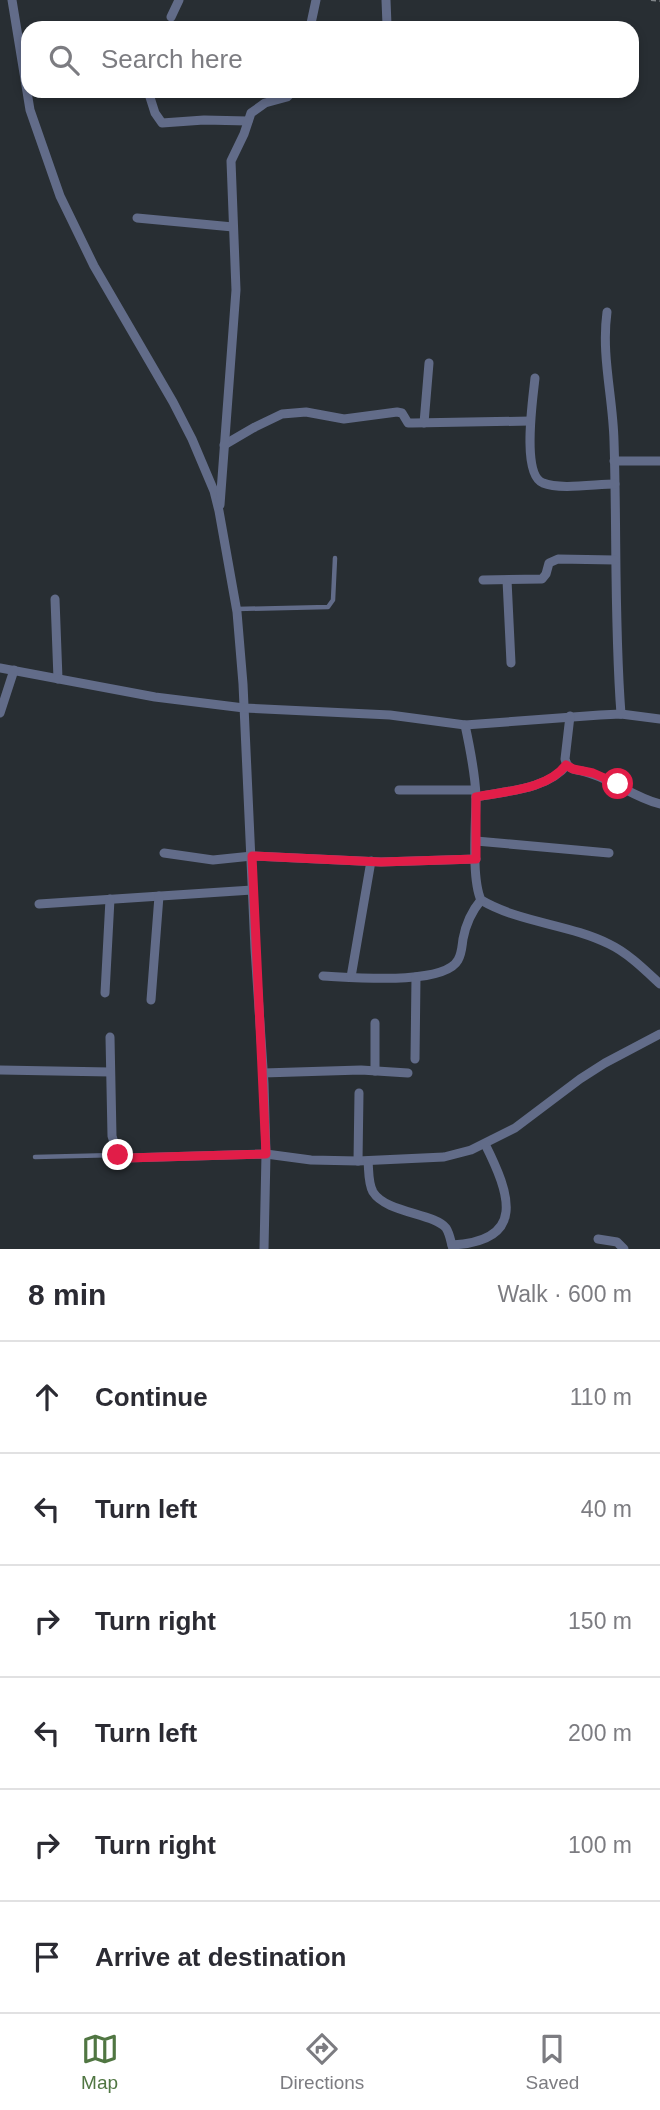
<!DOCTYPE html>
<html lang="en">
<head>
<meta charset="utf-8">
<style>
	:root { --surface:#fff; --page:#f2f2f3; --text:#2b2b33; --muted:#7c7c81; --line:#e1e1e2; --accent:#507642 }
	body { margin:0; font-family:Helvetica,sans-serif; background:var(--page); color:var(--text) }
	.stop { position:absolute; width:21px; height:21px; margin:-16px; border:5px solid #e11d48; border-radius:50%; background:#fff }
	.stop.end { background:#e11d48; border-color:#fff; box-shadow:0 2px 7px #0008 }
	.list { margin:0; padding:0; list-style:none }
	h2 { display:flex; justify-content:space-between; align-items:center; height:91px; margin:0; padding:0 28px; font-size:30px }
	h2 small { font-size:23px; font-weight:400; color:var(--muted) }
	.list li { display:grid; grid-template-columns:46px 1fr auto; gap:21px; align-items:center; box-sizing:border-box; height:112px; padding:0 28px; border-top:2px solid var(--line) }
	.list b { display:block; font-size:26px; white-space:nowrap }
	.list em { font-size:23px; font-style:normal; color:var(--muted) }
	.icon { flex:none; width:38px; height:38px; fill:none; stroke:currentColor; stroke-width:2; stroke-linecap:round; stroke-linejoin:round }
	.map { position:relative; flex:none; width:660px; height:1249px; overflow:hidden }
	.search { position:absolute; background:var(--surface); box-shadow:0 4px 10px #0003; left:21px; right:21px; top:21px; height:77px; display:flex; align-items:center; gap:18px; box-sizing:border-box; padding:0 24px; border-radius:21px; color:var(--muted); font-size:26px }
	.sheet { height:763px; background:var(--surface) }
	nav { display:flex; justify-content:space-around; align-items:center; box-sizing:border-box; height:98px; border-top:2px solid var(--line); background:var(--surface); font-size:19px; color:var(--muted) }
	nav a { display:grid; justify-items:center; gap:4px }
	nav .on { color:var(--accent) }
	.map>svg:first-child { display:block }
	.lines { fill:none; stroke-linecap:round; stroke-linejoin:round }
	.path { stroke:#808589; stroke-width:2; stroke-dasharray:5 3.5; stroke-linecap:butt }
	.service { stroke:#626c89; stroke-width:4.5 }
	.minor { stroke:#626c89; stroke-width:9 }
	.route { stroke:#e11d48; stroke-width:9 }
</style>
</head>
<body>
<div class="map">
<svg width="660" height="1249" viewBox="0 0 660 1249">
	<rect width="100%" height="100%" fill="#282e33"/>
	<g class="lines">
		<!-- path -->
		<polyline class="path" points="651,0 660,1"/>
		<!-- service -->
		<g class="service">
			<polyline points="237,609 328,607 333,600 335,558"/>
			<polyline points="35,1157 117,1155"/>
		</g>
		<!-- minor -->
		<g class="minor">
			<polyline points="12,0 30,110 60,196 94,266 173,402 192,439 214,491 219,511 237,612 243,684 255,949 264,1083 266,1154 264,1249"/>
			<polyline points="171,17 179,0"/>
			<polyline points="310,28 316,0"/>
			<polyline points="360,28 384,28 387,25 386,0"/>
			<polyline points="148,91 155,113 162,123 204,120 248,121"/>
			<polyline points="137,218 233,227"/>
			<path d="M607,312C601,356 613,397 614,441C617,532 614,623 621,714"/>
			<path d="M535,378C533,398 521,475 543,483C560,490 596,484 615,484"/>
			<polyline points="424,423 429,363"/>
			<polyline points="224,445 255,427 282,414 306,412 344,419 397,412 402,413 408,423 413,423 530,421"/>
			<polyline points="614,461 660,461"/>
			<polyline points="220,505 236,290 231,161 244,134 251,113 265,103 287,97 293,91"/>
			<polyline points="483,580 542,579 546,574 549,563 558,559 615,560"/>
			<polyline points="507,580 511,663"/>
			<polyline points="55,599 58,679"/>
			<polyline points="0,668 155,697 244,708 390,715 465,725 600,715 621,714 660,719"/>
			<polyline points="0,713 14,670"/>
			<path d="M570,716L565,759C567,768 573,770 582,771C610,777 632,797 660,804"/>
			<path d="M465,725C470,748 475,773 476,796C476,822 471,878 481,900C520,923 569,924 609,944C628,953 645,970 660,984"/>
			<polyline points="399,790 475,790"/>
			<path d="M476,797C505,791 547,790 567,765"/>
			<polyline points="476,841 609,853"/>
			<polyline points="164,853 213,860 252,856 381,862 476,859"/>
			<polyline points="39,904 252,890"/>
			<path d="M323,976C350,977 444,986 458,960C462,953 462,945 463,939C466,923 471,912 481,900"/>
			<polyline points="351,977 371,861"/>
			<polyline points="105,993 110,899"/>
			<polyline points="151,1000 159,896"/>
			<polyline points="375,1023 375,1071"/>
			<polyline points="110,1037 112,1136 118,1155 126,1158 266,1154 311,1160 358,1161 444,1157 471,1150 515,1128 580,1079 605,1063 660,1034"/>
			<polyline points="415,1059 416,977"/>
			<polyline points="0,1070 110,1072"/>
			<polyline points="263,1073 361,1070 408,1073"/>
			<polyline points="358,1161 359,1093"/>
			<path d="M368,1161C369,1171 368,1183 373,1192C386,1213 434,1213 446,1228C450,1234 451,1243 453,1249"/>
			<polyline points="598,1239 617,1242 624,1249"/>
			<path d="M452,1245C527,1241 510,1194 485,1144"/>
		</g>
	</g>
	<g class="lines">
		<!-- route -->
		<path class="route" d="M118,1155L126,1158L266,1154L252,856L381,862L476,859V797C505,791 547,790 566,765L573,769L593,773L618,784"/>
	</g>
</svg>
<div class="stop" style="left:618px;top:784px"></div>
<div class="stop end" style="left:118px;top:1155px"></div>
<div class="search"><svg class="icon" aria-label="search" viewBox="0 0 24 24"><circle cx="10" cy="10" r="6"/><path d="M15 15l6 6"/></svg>Search here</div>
</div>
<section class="sheet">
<h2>8 min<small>Walk · 600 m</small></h2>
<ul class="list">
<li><svg class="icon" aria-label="ahead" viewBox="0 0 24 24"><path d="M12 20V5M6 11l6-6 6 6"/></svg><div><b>Continue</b></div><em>110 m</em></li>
<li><svg class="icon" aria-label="left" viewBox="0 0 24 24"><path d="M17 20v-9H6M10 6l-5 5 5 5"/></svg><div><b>Turn left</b></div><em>40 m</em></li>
<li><svg class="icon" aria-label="right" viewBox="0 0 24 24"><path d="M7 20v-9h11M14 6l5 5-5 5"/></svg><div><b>Turn right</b></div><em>150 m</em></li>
<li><svg class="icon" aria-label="left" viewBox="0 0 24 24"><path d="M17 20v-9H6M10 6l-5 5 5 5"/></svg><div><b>Turn left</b></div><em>200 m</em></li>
<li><svg class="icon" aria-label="right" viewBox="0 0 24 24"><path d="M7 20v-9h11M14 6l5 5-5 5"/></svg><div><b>Turn right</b></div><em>100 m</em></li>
<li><svg class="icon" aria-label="arrive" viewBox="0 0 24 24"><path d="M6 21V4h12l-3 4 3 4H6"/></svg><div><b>Arrive at destination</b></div></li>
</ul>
</section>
<nav>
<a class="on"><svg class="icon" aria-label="map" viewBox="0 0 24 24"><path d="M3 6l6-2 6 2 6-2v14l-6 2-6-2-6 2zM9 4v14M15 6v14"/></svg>Map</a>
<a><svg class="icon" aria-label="directions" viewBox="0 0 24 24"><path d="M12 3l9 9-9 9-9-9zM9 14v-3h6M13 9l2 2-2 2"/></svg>Directions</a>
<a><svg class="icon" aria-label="saved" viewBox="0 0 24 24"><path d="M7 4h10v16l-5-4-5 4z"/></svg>Saved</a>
</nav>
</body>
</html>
